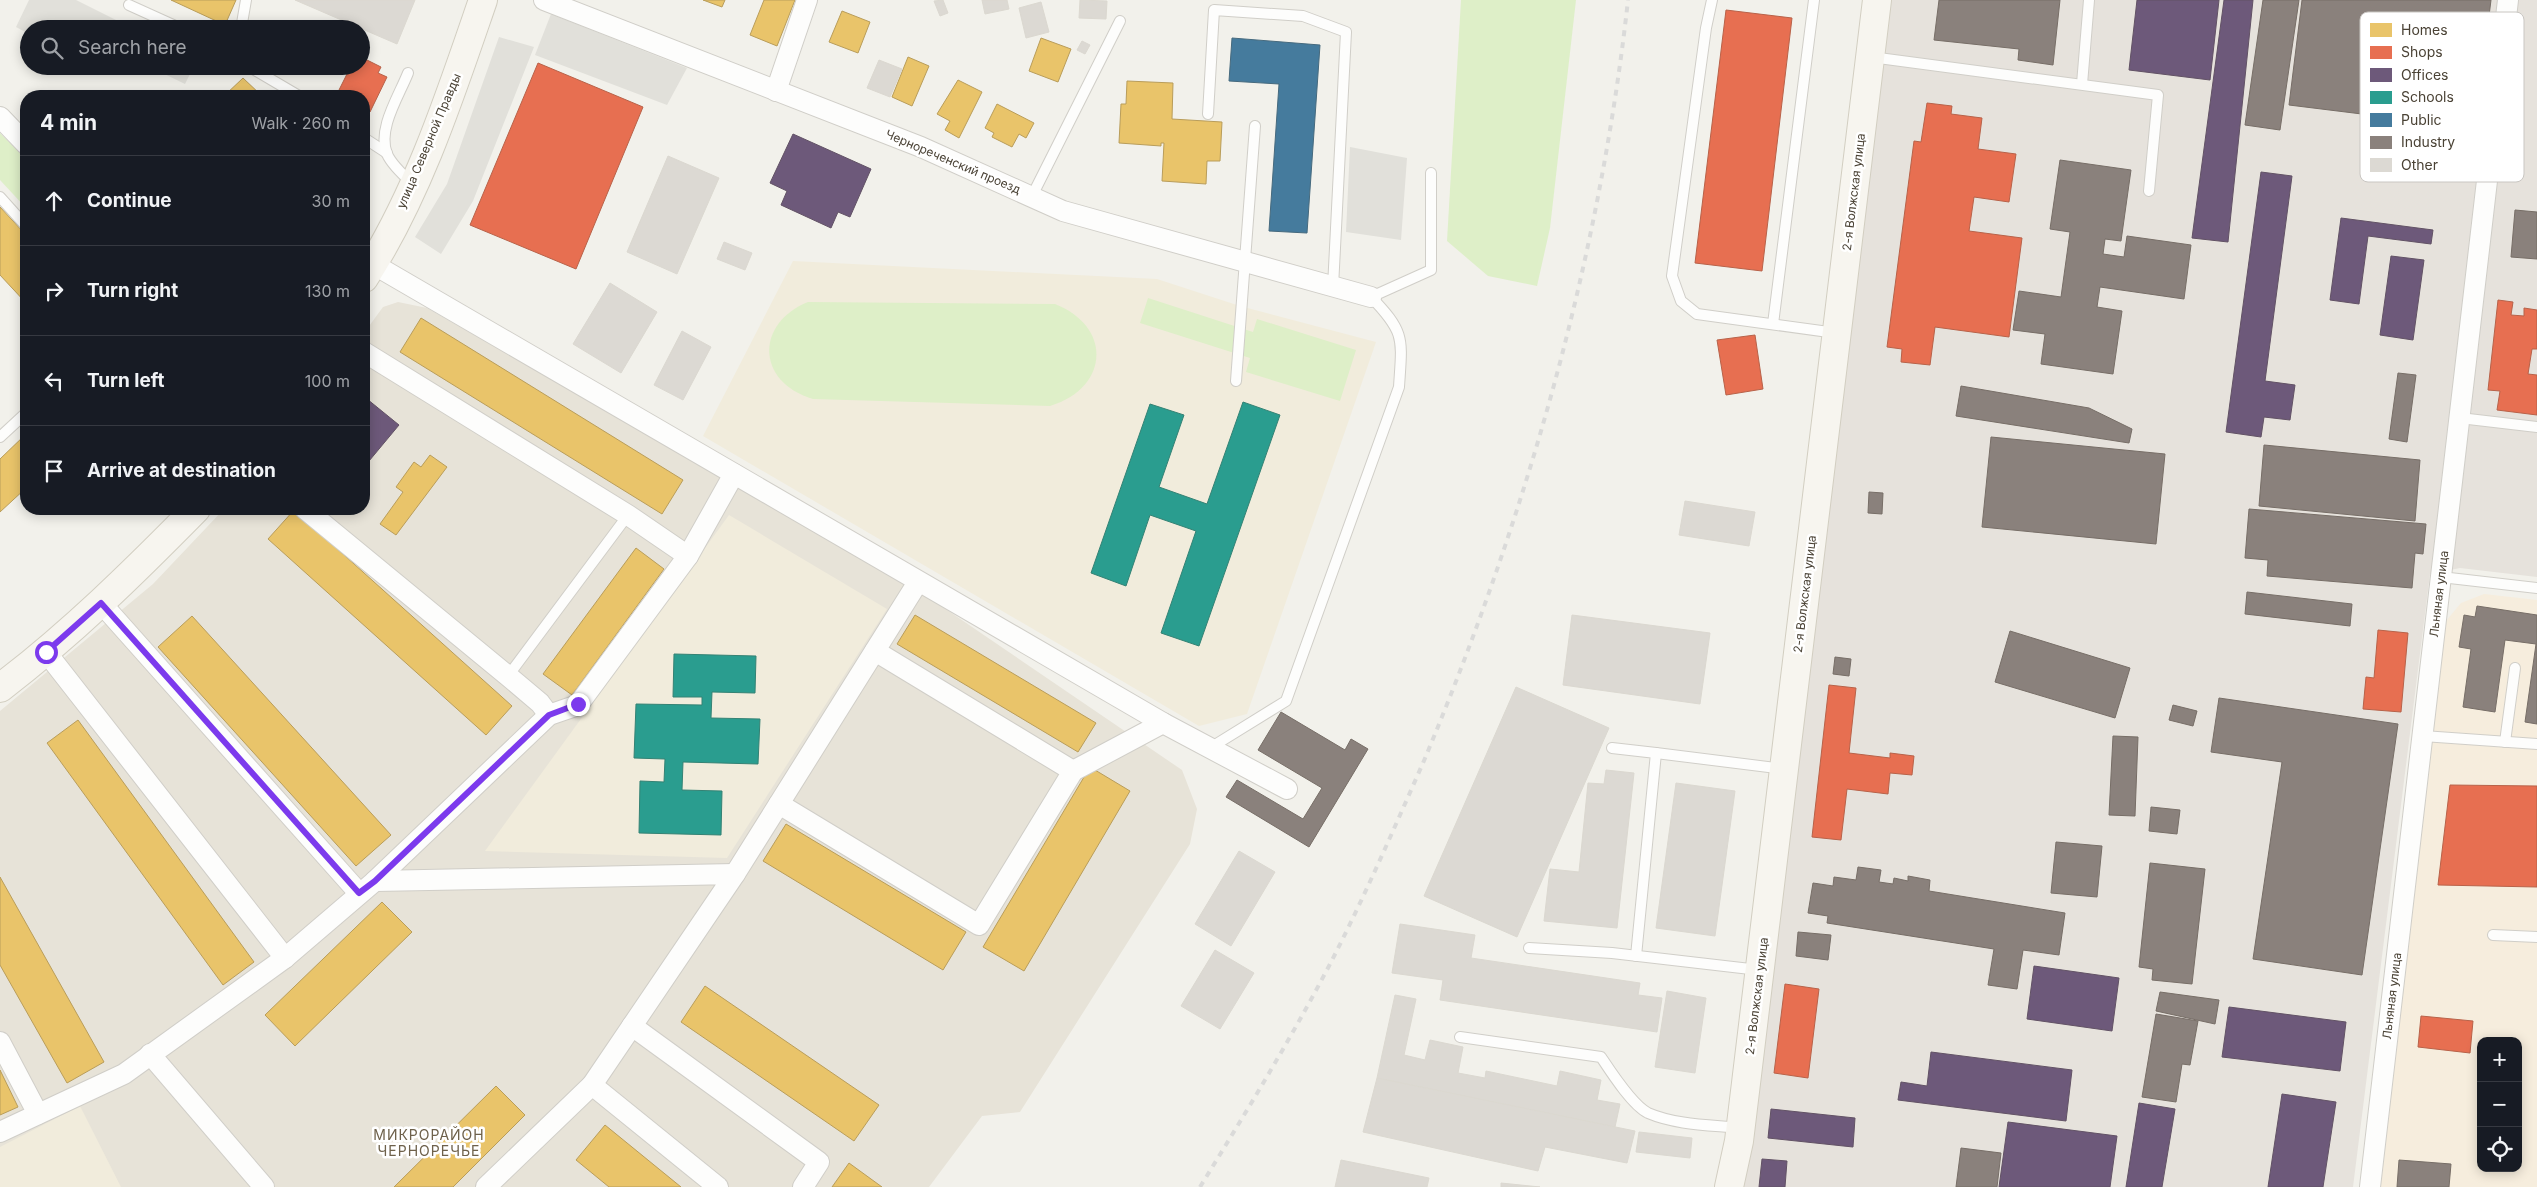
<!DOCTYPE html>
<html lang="en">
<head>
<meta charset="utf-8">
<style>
	:root { --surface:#171b24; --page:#242831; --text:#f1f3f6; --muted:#9ea1a6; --line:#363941 }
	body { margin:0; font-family:Inter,sans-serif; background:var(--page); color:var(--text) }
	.controls { position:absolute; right:15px; bottom:15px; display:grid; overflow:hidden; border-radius:10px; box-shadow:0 2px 12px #0003 }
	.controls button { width:45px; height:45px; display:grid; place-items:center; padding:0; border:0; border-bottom:1px solid var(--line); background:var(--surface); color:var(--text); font:25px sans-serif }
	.stop { position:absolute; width:15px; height:15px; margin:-11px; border:4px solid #7c3aed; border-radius:50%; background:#fff }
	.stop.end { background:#7c3aed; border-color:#fff; box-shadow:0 1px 5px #0008 }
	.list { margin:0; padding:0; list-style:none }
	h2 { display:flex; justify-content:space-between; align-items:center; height:65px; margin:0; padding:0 20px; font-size:21px }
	h2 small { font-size:16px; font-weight:400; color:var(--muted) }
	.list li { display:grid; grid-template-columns:32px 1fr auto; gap:15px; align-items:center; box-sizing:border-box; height:90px; padding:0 20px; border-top:1px solid var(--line) }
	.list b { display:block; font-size:19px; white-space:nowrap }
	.list em { font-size:16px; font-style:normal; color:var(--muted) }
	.icon { flex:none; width:28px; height:28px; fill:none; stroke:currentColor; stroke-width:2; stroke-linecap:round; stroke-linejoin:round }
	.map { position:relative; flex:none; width:2537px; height:1187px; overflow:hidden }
	.search { position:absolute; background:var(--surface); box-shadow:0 2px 12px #0003; left:20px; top:20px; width:350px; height:55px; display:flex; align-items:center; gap:12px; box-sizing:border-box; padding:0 18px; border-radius:28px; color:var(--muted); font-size:19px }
	.panel { position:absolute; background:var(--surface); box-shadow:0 2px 12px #0003; left:20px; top:90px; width:350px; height:425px; border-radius:20px }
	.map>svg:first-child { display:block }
	.residential { fill:#e7e3d8 }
	.commercial { fill:#f6eddd; fill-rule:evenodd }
	.industrial { fill:#e6e2dc }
	.education { fill:#f1ecdc }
	.green { fill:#deefc8 }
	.parking { fill:#e1e0da }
	.homes { fill:#e9c46a; stroke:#b99d5a }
	.shops { fill:#e76f51; stroke:#b86249 }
	.offices { fill:#6d597a; stroke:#625265 }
	.schools { fill:#2a9d8f; stroke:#348274 }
	.public { fill:#457b9d; stroke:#466a7e }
	.industry { fill:#8a817c; stroke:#776e67 }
	.building { fill:#dcd9d3; stroke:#dbd8d0 }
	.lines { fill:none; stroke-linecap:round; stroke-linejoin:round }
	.lane-casing { stroke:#d0cec8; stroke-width:12 }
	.street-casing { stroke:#d0cec8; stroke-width:22 }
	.secondary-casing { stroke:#d2cec1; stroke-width:30 }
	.lane { stroke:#fdfdfc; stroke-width:10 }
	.street { stroke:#fdfdfc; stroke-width:20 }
	.secondary { stroke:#f7f5ef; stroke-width:28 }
	.rail { stroke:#dadad9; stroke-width:4; stroke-dasharray:6 6; stroke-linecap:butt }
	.route { stroke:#7c3aed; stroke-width:6 }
	.labels { text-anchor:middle; stroke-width:5; stroke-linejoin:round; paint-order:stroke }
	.street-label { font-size:12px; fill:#4a4235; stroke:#fff }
	.neighbourhood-label { font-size:14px; letter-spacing:1px; fill:#6e614b; stroke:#fff }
	.key { fill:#fff; stroke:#c9c6c2; stroke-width:1 }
	.key-label { font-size:14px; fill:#4a4235 }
</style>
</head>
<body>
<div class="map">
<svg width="2537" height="1187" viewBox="0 0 2537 1187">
	<rect width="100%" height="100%" fill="#f2f1eb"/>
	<!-- residential -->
	<polygon class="residential" points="398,302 427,308 903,580 1182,770 1197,809 1190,844 1020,1112 982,1116 929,1187 0,1187 0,711 153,584 224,509 364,509 364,333 383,307"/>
	<!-- commercial -->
	<path class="commercial" d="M2484,594L2537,600V1187H2379L2446,621L2461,603ZM2481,1041H2518V1168H2481Z"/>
	<!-- industrial -->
	<polygon class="industrial" points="1887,0 2537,0 2537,577 2460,568 2430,574 2353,1187 1743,1187"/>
	<!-- education -->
	<g class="education">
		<polygon points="793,261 1157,279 1240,306 1376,342 1247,714 1199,726 703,436"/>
		<polygon points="729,515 887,609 727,858 485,851"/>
		<polygon points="80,1106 121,1187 0,1187 0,1147"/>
	</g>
	<!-- green -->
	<g class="green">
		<polygon points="1461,0 1576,0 1550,228 1537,286 1488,276 1447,241"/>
		<polygon points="0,133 26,159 26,208 0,180"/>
		<polygon points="1148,298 1253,332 1257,319 1356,350 1340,401 1246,372 1250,358 1140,323"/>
		<path d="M808,302L1055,304C1113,327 1109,388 1050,406L813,399C757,383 754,324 808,302Z"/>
	</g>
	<!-- parking -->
	<g class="parking">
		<polygon points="29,0 76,0 134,29 72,29 65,26 64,29 29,29 29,34 16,27"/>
		<polygon points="551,14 687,68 667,105 535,55"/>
		<polygon points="499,37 534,47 473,201 441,254 415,237 447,184"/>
		<polygon points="148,66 194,66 185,84"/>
		<polygon points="1350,147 1407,158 1401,240 1346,232"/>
	</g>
	<!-- homes -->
	<g class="homes">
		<polygon points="171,0 236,0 225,25"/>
		<polygon points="703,0 725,0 722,7"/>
		<polygon points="764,0 795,0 777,46 750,35"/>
		<polygon points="842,11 870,22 858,53 829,42"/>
		<polygon points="1041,38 1071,49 1058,82 1029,71"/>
		<polygon points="908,57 929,66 912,106 892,97"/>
		<polygon points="243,78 262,96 224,96"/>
		<polygon points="958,80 982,92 959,138 945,130 950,121 937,114"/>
		<polygon points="1127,81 1173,83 1172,119 1222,122 1220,161 1207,161 1206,184 1162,181 1164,143 1161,143 1161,146 1119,143 1121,104 1126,104"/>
		<polygon points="997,104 1034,123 1026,138 1019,134 1012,147 992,137 994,133 985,128"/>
		<polygon points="0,207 26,235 26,303 0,275"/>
		<polygon points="421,318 683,480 662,514 400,352"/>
		<polygon points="26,434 26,488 0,512 0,459"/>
		<polygon points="430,455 447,467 396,535 380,524 403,492 396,487 414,462 421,467"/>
		<polygon points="294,510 512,706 486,735 268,539"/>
		<polygon points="636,548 664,569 572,695 543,674"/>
		<polygon points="915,615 1096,723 1078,752 897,644"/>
		<polygon points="192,616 391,835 356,866 158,647"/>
		<polygon points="78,720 254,962 223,985 47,743"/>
		<polygon points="1090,767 1130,791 1024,971 983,947"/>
		<polygon points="786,824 966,932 943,970 763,861"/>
		<polygon points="0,877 104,1062 67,1083 0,965"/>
		<polygon points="382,902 412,932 295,1046 265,1015"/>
		<polygon points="705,986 879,1105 854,1141 681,1022"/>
		<polygon points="0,1070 18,1107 0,1115"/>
		<polygon points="496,1086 525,1115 453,1187 394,1187"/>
		<polygon points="605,1125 681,1187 609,1187 576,1160"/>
		<polygon points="849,1163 882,1187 832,1187"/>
	</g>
	<!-- shops -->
	<g class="shops">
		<polygon points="1726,10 1792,18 1762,271 1695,263"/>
		<polygon points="361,57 381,67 378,73 387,77 370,112 364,109 364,96 336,96 351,66 361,66"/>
		<polygon points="538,63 643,107 576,269 470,225"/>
		<polygon points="1927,103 1952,106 1951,114 1982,118 1978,149 2016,154 2009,202 1974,197 1969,231 2022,238 2009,337 1935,327 1930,365 1901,362 1902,349 1887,347 1914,141 1921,142"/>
		<polygon points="2498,300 2513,302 2511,315 2524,316 2524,308 2537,310 2537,349 2532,349 2528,374 2537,375 2537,415 2497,410 2500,391 2488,390"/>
		<polygon points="1755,335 1763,389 1726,395 1717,340"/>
		<polygon points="2378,630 2408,633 2401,712 2363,709 2366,677 2374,678"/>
		<polygon points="1829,685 1856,688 1849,753 1890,758 1890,753 1914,756 1912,775 1890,773 1888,794 1847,789 1841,840 1812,837"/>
		<polygon points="2450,785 2537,786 2537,887 2438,885"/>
		<polygon points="1785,984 1819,989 1808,1078 1774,1073"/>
		<polygon points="2421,1016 2473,1021 2470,1053 2418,1047"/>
	</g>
	<!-- offices -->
	<g class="offices">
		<polygon points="2137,0 2219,0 2210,80 2129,70"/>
		<polygon points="2224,0 2253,0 2228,242 2192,238"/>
		<polygon points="793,134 871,169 850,217 838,212 831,228 781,205 787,191 770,183"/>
		<polygon points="2261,172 2292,176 2265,381 2295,385 2290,420 2264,417 2261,437 2226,432"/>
		<polygon points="2341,218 2433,230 2431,244 2368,236 2359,304 2330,300"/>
		<polygon points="2391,256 2424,260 2413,340 2380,335"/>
		<polygon points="367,399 399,425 364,467 364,403"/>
		<polygon points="2034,966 2119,978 2112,1031 2027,1019"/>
		<polygon points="2229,1007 2346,1022 2340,1071 2222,1057"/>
		<polygon points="1931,1052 2072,1070 2066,1121 1898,1100 1901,1082 1927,1086"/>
		<polygon points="2282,1094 2336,1102 2323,1187 2268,1187"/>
		<polygon points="2139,1103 2175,1109 2162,1187 2126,1187"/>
		<polygon points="1771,1109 1855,1118 1853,1147 1768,1138"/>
		<polygon points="2008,1122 2117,1136 2110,1187 1999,1187"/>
		<polygon points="1762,1159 1787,1161 1785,1187 1759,1187"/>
	</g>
	<!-- schools -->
	<g class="schools">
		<polygon points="1243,402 1280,415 1199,646 1161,633 1196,531 1150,515 1126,586 1091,573 1150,404 1184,415 1159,487 1207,504"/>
		<polygon points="674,654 756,656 755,693 712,692 711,718 760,719 758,764 683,762 682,790 722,791 721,835 639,833 640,781 664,782 665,759 634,758 636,704 702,705 702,697 673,697"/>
	</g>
	<!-- public -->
	<polygon class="public" points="1232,38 1320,45 1307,233 1269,231 1279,84 1229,81"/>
	<!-- industry -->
	<g class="industry">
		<polygon points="1939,0 2060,0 2053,65 2018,60 2019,49 1934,40"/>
		<polygon points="2263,0 2299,0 2280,130 2245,125"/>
		<polygon points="2302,0 2491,0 2475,128 2289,105"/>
		<polygon points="2060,160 2131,170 2121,241 2105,239 2103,254 2124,257 2127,236 2191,245 2184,299 2100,287 2097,307 2122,311 2113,374 2041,364 2045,334 2013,330 2019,291 2061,297 2070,232 2050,229"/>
		<polygon points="2515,210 2537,212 2537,259 2511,257"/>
		<polygon points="2398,373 2416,375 2407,442 2389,439"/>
		<polygon points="1961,386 2089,408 2132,429 2129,443 1956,416"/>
		<polygon points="1991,437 2165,454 2156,544 1982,527"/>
		<polygon points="2264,445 2420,460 2415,521 2259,506"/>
		<polygon points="1869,492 1883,493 1882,514 1868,513"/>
		<polygon points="2249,509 2426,524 2423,554 2415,553 2412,588 2267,576 2268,560 2245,558"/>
		<polygon points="2247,592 2352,604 2350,626 2245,614"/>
		<polygon points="2477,606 2537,615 2537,724 2525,722 2536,644 2505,640 2495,712 2463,707 2471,649 2459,647 2464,615 2475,617"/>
		<polygon points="2010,631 2130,668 2115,718 1995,682"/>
		<polygon points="1835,657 1851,659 1849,676 1833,674"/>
		<polygon points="2219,698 2398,724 2362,975 2253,959 2282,762 2211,752"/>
		<polygon points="2173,705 2197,711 2193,726 2169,720"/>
		<polygon points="1281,712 1345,750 1351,739 1368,749 1309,847 1226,797 1237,780 1303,819 1322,788 1258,750"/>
		<polygon points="2113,736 2138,737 2135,816 2109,815"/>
		<polygon points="2151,807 2180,810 2177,834 2149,831"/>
		<polygon points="2056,842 2102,846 2097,897 2051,893"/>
		<polygon points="2150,863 2205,869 2192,984 2152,980 2153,969 2139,967"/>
		<polygon points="1858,867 1881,870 1879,882 1893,884 1894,878 1908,881 1908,876 1930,880 1929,891 2065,913 2059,955 2023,950 2017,989 1988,985 1994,949 1827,923 1828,916 1808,913 1813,883 1833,886 1834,877 1856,880"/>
		<polygon points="1798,932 1831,935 1828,960 1796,956"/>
		<polygon points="2160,992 2219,1000 2215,1024 2156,1011"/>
		<polygon points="2156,1014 2198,1021 2190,1065 2182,1064 2176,1102 2142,1097"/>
		<polygon points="1961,1148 2001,1153 1997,1187 1956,1187"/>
		<polygon points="2399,1160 2451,1164 2449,1187 2397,1187"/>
	</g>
	<!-- building -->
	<g class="building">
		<polygon points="295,0 415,0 397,44"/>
		<polygon points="943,0 948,13 940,16 934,1"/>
		<polygon points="982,0 1007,0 1009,9 985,14"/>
		<polygon points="1080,0 1107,1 1106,19 1079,18"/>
		<polygon points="1041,2 1049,32 1026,38 1019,8"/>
		<polygon points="1082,41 1090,45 1085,54 1077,50"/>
		<polygon points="879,60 902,69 890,97 867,88"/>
		<polygon points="668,156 719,178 677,274 627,252"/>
		<polygon points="724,242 752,253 745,270 717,259"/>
		<polygon points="610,283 657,312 621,373 573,344"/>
		<polygon points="682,331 711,347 683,400 654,385"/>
		<polygon points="1685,501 1755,512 1749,546 1679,535"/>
		<polygon points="1572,615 1710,633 1700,704 1563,685"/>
		<polygon points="1516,687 1609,728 1517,937 1424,896"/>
		<polygon points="1606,770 1634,773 1617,928 1544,921 1550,869 1579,872 1588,783 1604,784"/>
		<polygon points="1676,783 1735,791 1715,936 1656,928"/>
		<polygon points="1239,851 1275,872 1231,946 1195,924"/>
		<polygon points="1400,924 1475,935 1471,958 1640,983 1638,995 1662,998 1657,1032 1440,1000 1443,980 1392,973"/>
		<polygon points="1215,950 1254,973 1220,1029 1181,1006"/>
		<polygon points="1667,991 1706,998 1695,1073 1655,1067"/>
		<polygon points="1395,995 1416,999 1404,1055 1425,1060 1430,1040 1463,1047 1458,1073 1485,1078 1486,1071 1557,1086 1560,1071 1601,1080 1597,1100 1620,1104 1615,1127 1377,1078"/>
		<polygon points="1377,1078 1635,1131 1627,1163 1545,1147 1538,1171 1363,1132"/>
		<polygon points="1639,1132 1692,1138 1690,1158 1636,1152"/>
		<polygon points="1341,1160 1429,1178 1427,1187 1335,1187"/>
		<polygon points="1501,1183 1540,1187 1501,1187"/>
	</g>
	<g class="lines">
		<defs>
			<g id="lane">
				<polyline points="1712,0 1706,28 1672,276 1681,301 1697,314 1836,333"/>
				<polyline points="129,5 182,29"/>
				<polyline points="241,29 246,0"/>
				<polyline points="1871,57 2158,95 2149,191"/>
				<polyline points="248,66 299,96"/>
				<path d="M408,73C399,96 377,129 387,154C392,165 403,175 412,183"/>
				<polyline points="2082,84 2089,0"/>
				<polyline points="1208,114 1214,10 1303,16 1346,32 1333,287"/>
				<polyline points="364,138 387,153"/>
				<polyline points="1032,196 1120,21"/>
				<polyline points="0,197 26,226"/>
				<polyline points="1773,324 1814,0"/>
				<polyline points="1236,381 1255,126"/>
				<polyline points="2460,418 2537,427"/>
				<polyline points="0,437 26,413"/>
				<polyline points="2441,577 2537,588"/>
				<polyline points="508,676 628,515"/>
				<polyline points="2423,736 2537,744"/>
				<polyline points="2505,742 2515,668"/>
				<path d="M1210,748L1286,701L1399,387C1402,339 1406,333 1371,297L1431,270V173"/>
				<polyline points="1612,748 1656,753 1636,956"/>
				<polyline points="1656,753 1784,769"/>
				<polyline points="2493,935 2537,937"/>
				<polyline points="1529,948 1612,953 1759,970"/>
				<path d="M1460,1037L1601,1057C1611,1072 1632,1105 1648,1113C1676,1125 1710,1125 1739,1128"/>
			</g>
			<g id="street">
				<polyline points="544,0 921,147 1063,211 1371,297"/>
				<polyline points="776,91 807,0"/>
				<polyline points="0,117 26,144"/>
				<polyline points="373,264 1163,723 1287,789"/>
				<polyline points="364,352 628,515 688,556"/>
				<polyline points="305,509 508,676 540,703 549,715"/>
				<polyline points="101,603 359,893"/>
				<polyline points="46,652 285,958"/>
				<polyline points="1073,771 1163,723"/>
				<polyline points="779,804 979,925 1073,771 875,651"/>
				<polyline points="735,874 918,582"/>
				<polyline points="375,881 735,874 592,1085 486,1187"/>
				<polyline points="632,1026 819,1162 803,1187"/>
				<polyline points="0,1042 38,1114"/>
				<polyline points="150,1054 264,1187"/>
				<polyline points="592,1085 718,1187"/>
				<polyline points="0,1132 124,1074 285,958 375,881 549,715 578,705 688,556 734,474"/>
				<polyline points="2370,1187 2508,0"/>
			</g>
			<g id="secondary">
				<path d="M364,278C418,195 451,93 483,0"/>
				<path d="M0,688C71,634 134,572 196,509"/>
				<polyline points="1729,1187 1739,1141 1877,0"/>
			</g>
		</defs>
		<!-- lane casing -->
		<use href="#lane" class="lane-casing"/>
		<!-- street casing -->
		<use href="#street" class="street-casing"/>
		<!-- secondary casing -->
		<use href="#secondary" class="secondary-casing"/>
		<!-- lane -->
		<use href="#lane" class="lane"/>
		<!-- street -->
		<use href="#street" class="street"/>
		<!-- secondary -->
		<use href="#secondary" class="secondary"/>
		<!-- rail -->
		<path class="rail" d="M1200,1187C1245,1114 1289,1042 1329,966C1363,900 1393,831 1423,763C1525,520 1599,263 1628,0"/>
	</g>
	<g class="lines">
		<!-- route -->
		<polyline class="route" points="46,652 101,603 359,893 375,881 549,715 578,704"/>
	</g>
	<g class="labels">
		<!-- street labels -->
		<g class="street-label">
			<text transform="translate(429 141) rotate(-67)" y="4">улица Северной Правды</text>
			<text transform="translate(953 162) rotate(23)" y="4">Чернореченский проезд</text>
			<text transform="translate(1854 192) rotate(-83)" y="4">2-я Волжская улица</text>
			<text transform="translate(1805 594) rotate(-83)" y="4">2-я Волжская улица</text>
			<text transform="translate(2439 594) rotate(-83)" y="4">Льняная улица</text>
			<text transform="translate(1757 996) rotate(-83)" y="4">2-я Волжская улица</text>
			<text transform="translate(2392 996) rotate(-83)" y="4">Льняная улица</text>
		</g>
		<!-- neighbourhood labels -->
		<g class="neighbourhood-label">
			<text x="429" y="1140">МИКРОРАЙОН<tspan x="429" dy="16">ЧЕРНОРЕЧЬЕ</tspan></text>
		</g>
	</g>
	<!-- legend -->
	<rect x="2360" y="12" width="164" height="170" rx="8" class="key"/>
	<rect x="2370" y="23" width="22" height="14" fill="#e9c46a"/>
	<rect x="2370" y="46" width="22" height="13" fill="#e76f51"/>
	<rect x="2370" y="68" width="22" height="14" fill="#6d597a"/>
	<rect x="2370" y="91" width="22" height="13" fill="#2a9d8f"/>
	<rect x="2370" y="113" width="22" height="14" fill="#457b9d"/>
	<rect x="2370" y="136" width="22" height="13" fill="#8a817c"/>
	<rect x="2370" y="158" width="22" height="14" fill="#dcd9d3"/>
	<g class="key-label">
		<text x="2401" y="35">Homes</text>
		<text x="2401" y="57">Shops</text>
		<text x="2401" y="80">Offices</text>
		<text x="2401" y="102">Schools</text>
		<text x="2401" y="125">Public</text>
		<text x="2401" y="147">Industry</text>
		<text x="2401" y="170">Other</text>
	</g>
</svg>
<div class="controls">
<button>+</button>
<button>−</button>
<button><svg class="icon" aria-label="locate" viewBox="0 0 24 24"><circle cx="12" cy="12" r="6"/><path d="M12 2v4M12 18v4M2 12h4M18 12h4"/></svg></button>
</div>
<div class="stop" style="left:46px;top:652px"></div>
<div class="stop end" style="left:578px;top:704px"></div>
<div class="search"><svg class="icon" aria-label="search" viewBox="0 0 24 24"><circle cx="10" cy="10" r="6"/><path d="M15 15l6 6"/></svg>Search here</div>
<section class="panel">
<h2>4 min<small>Walk · 260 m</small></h2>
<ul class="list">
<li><svg class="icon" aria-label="ahead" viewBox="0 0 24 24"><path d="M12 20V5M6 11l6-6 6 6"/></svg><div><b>Continue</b></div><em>30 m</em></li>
<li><svg class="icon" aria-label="right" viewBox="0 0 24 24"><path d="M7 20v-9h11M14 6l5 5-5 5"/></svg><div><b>Turn right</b></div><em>130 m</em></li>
<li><svg class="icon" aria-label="left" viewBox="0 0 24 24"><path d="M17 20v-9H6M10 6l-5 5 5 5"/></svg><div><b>Turn left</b></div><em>100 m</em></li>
<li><svg class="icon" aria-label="arrive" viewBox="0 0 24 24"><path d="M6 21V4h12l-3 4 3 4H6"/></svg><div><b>Arrive at destination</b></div></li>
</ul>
</section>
</div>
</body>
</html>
